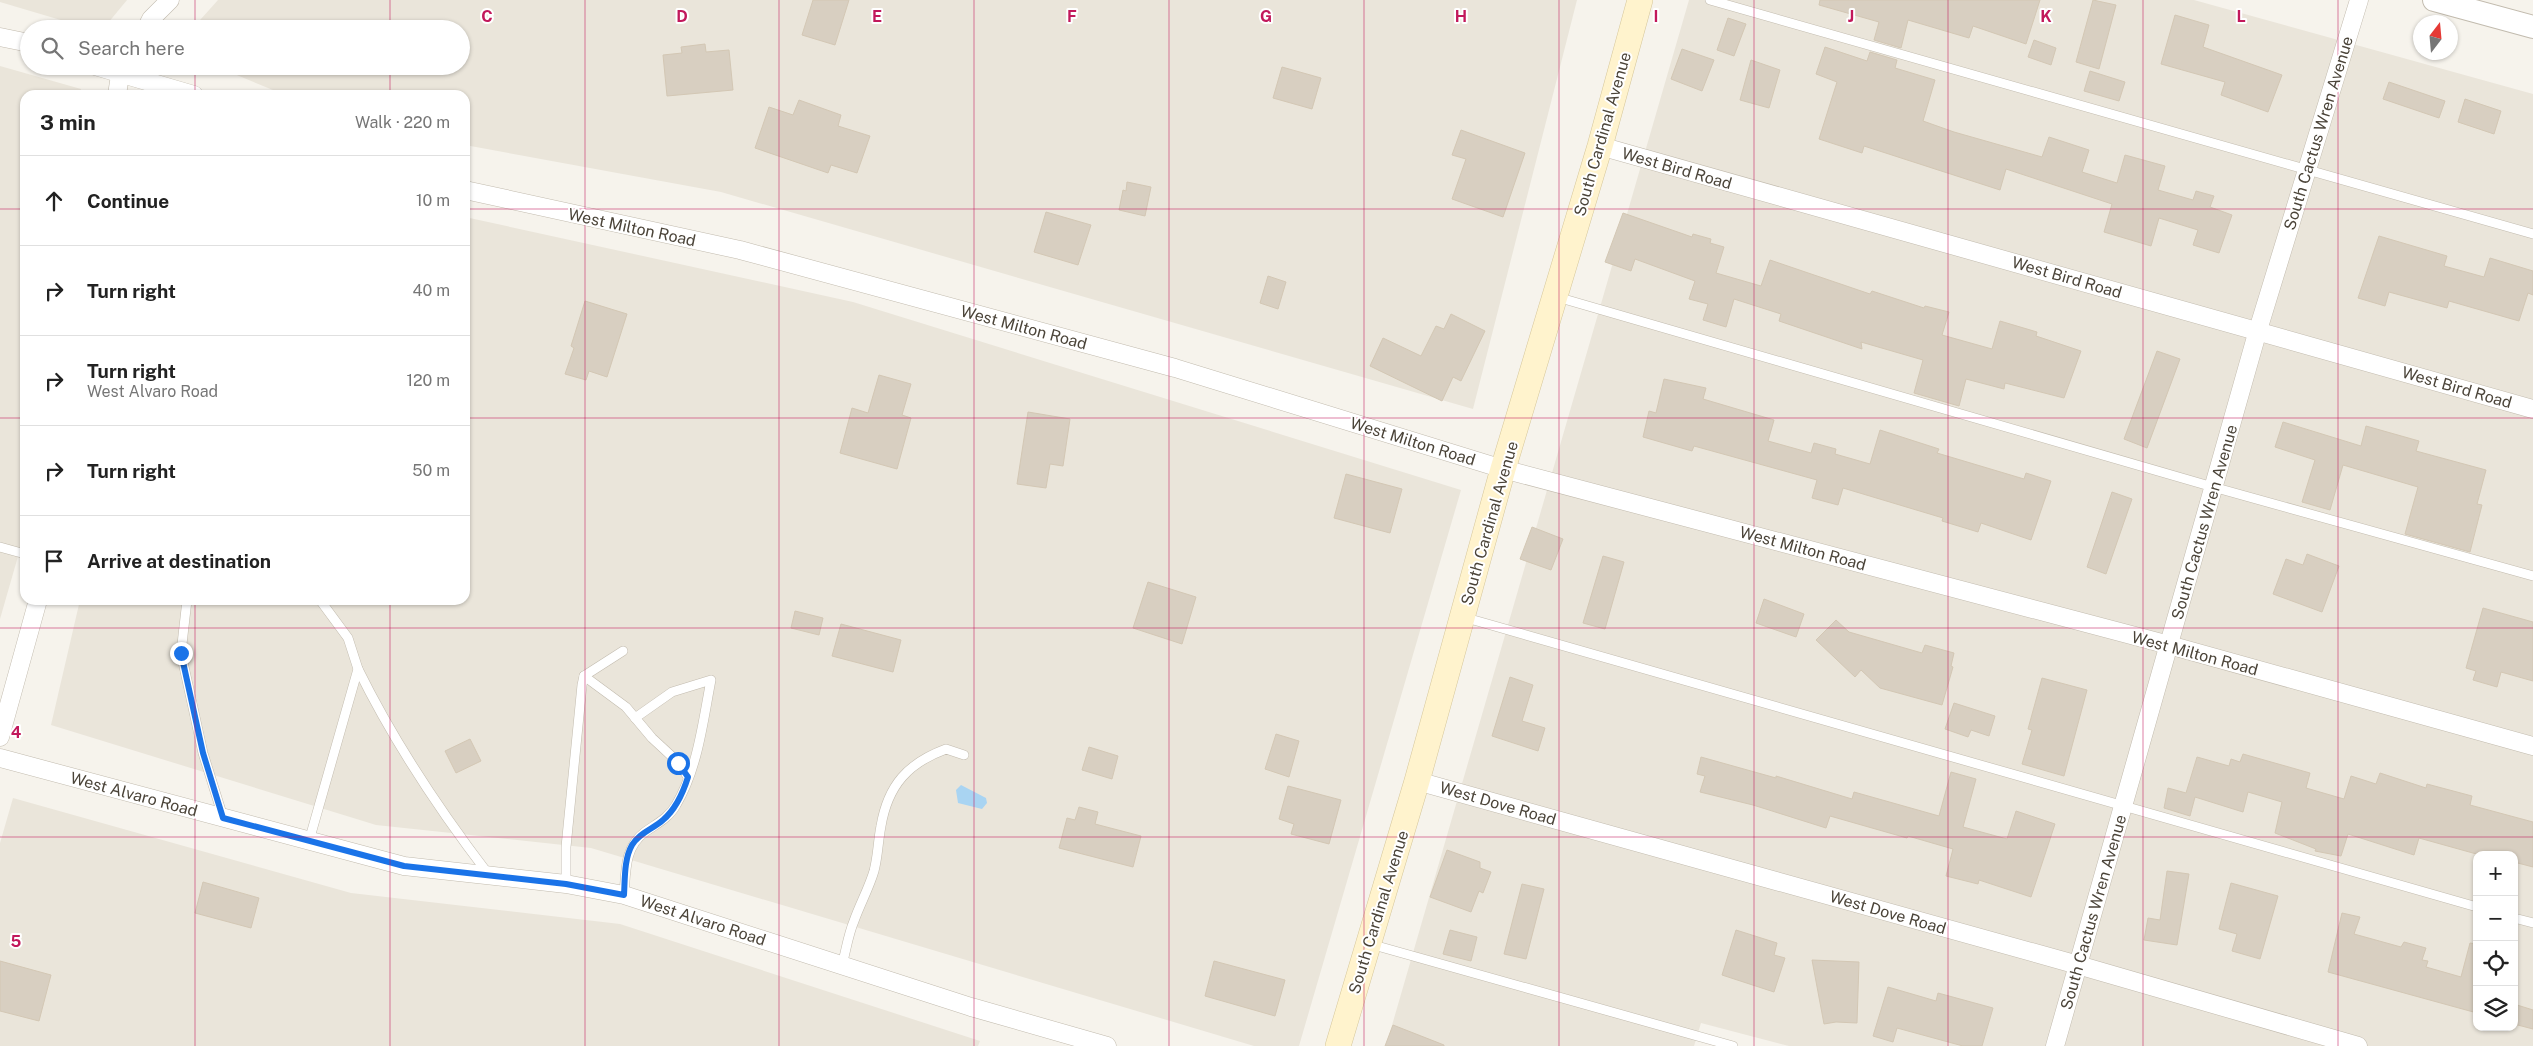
<!DOCTYPE html>
<html lang="en">
<head>
<meta charset="utf-8">
<style>
	:root { --surface:#fff; --page:#f6f6f6; --text:#222; --muted:#767676; --line:#e0e0e0 }
	body { margin:0; font-family:"Public Sans",sans-serif; background:var(--page); color:var(--text) }
	.controls { position:absolute; right:15px; bottom:15px; display:grid; overflow:hidden; border-radius:10px; box-shadow:0 1px 4px #0004 }
	.controls button { width:45px; height:45px; display:grid; place-items:center; padding:0; border:0; border-bottom:1px solid var(--line); background:var(--surface); color:var(--text); font:25px sans-serif }
	.compass { position:absolute; left:2413px; top:15px; width:45px; height:45px; border-radius:50%; background:var(--surface); box-shadow:0 1px 4px #0004; rotate:16deg }
	.stop { position:absolute; width:15px; height:15px; margin:-11px; border:4px solid #1a73e8; border-radius:50%; background:#fff }
	.stop.end { background:#1a73e8; border-color:#fff; box-shadow:0 1px 5px #0008 }
	.list { margin:0; padding:0; list-style:none }
	h2 { display:flex; justify-content:space-between; align-items:center; height:65px; margin:0; padding:0 20px; font-size:21px }
	h2 small { font-size:16px; font-weight:400; color:var(--muted) }
	.list li { display:grid; grid-template-columns:32px 1fr auto; gap:15px; align-items:center; box-sizing:border-box; height:90px; padding:0 20px; border-top:1px solid var(--line) }
	.list b { display:block; font-size:19px; white-space:nowrap }
	.list p { margin:0; font-size:16px; white-space:nowrap; color:var(--muted) }
	.list em { font-size:16px; font-style:normal; color:var(--muted) }
	.icon { flex:none; width:28px; height:28px; fill:none; stroke:currentColor; stroke-width:2; stroke-linecap:round; stroke-linejoin:round }
	.map { position:relative; flex:none; width:2533px; height:1046px; overflow:hidden }
	.search { position:absolute; background:var(--surface); box-shadow:0 1px 4px #0004; left:20px; top:20px; width:450px; height:55px; display:flex; align-items:center; gap:12px; box-sizing:border-box; padding:0 18px; border-radius:28px; color:var(--muted); font-size:19px }
	.panel { position:absolute; background:var(--surface); box-shadow:0 1px 4px #0004; left:20px; top:90px; width:450px; height:515px; border-radius:15px }
	.map>svg:first-child { display:block }
	.residential { fill:#eae5da; fill-rule:evenodd }
	.water { fill:#a9d4f2 }
	.building { fill:#d8cfc1; stroke:#d3c7b4 }
	.lines { fill:none; stroke-linecap:round; stroke-linejoin:round }
	.service-casing { stroke:#c2bbae; stroke-width:10 }
	.minor-casing { stroke:#c2bbae; stroke-width:19 }
	.tertiary-casing { stroke:#c2bbae; stroke-width:24 }
	.secondary-casing { stroke:#d6c79b; stroke-width:26 }
	.service { stroke:#fff; stroke-width:9 }
	.minor { stroke:#fff; stroke-width:18 }
	.tertiary { stroke:#fff; stroke-width:22 }
	.secondary { stroke:#fff3cd; stroke-width:25 }
	.route { stroke:#1a73e8; stroke-width:6 }
	.grid { fill:none; stroke:#c2185b; stroke-width:1; stroke-opacity:0.55 }
	.labels { text-anchor:middle; stroke-width:4; stroke-linejoin:round; paint-order:stroke }
	.street-label { font-size:16px; fill:#4b4439; stroke:#fff }
	.grid-label { font-size:16px; text-anchor:middle; font-weight:bold; fill:#c2185b; stroke:#fff; stroke-width:4; stroke-linejoin:round; paint-order:stroke }
</style>
</head>
<body>
<div class="map">
<svg width="2533" height="1046" viewBox="0 0 2533 1046">
	<rect width="100%" height="100%" fill="#f6f3ec"/>
	<!-- residential -->
	<g class="residential">
		<polygon points="0,0 127,0 103,29 91,29 0,2"/>
		<polygon points="218,0 1577,0 1473,409 721,192 465,145 465,95 285,95 215,66 461,66 461,29 192,29"/>
		<path d="M1689,0H2194L2533,94V1046H1789L1701,1023L1694,1046H1386ZM2477,855H2514V1027H2477Z"/>
		<polygon points="0,66 81,89 80,95 25,95 25,532 0,619"/>
		<polygon points="465,217 853,302 1461,490 1299,1046 1254,1046 591,848 376,825 51,725 80,600 465,600"/>
		<polygon points="13,798 351,893 620,924 980,1041 978,1046 0,1046 0,843"/>
	</g>
	<!-- water -->
	<polygon class="water" points="961,785 986,798 987,803 982,809 958,803 956,790"/>
	<!-- building -->
	<g class="building">
		<polygon points="813,0 849,0 835,45 802,35"/>
		<polygon points="1820,0 2040,0 2026,44 1973,26 1969,38 1908,20 1901,48 1874,40 1879,22 1819,5"/>
		<polygon points="2093,0 2116,5 2099,69 2076,62"/>
		<polygon points="2175,15 2209,25 2203,47 2282,75 2268,112 2221,95 2225,82 2161,64"/>
		<polygon points="1728,18 1746,24 1734,56 1717,50"/>
		<polygon points="2034,40 2056,48 2051,65 2028,57"/>
		<polygon points="705,44 706,52 729,50 733,90 667,96 663,55 682,53 681,47"/>
		<polygon points="1825,47 1867,61 1870,52 1897,60 1895,68 1935,80 1923,121 1954,132 2042,157 2049,137 2089,150 2082,172 2117,183 2125,155 2165,166 2158,190 2193,200 2196,191 2214,196 2210,207 2232,215 2219,253 2193,245 2198,230 2159,218 2151,246 2104,232 2112,204 2006,169 2000,190 1864,146 1862,153 1819,139 1837,82 1816,74"/>
		<polygon points="1682,49 1714,60 1702,91 1671,79"/>
		<polygon points="1751,60 1780,70 1769,108 1740,100"/>
		<polygon points="1282,67 1321,78 1312,109 1273,98"/>
		<polygon points="2090,71 2125,82 2119,101 2084,91"/>
		<polygon points="2389,82 2445,101 2439,118 2383,99"/>
		<polygon points="2465,99 2501,111 2494,134 2458,122"/>
		<polygon points="799,100 841,115 838,126 870,136 857,173 831,165 828,173 755,148 769,107 793,115"/>
		<polygon points="1461,130 1525,153 1503,217 1452,199 1466,159 1452,155"/>
		<polygon points="1127,182 1151,187 1145,216 1119,210 1123,190 1126,191"/>
		<polygon points="1046,212 1091,225 1078,265 1034,252"/>
		<polygon points="1623,213 1692,237 1693,234 1711,239 1710,243 1724,247 1716,273 1761,286 1770,260 1870,294 1872,291 1924,308 1925,306 1949,312 1942,335 1992,349 2000,321 2037,332 2036,336 2081,351 2064,398 2005,383 2004,389 1966,379 1959,406 1914,393 1923,360 1861,342 1862,349 1779,321 1781,314 1734,299 1726,327 1703,320 1708,304 1689,299 1695,281 1635,259 1631,271 1605,262"/>
		<polygon points="2379,236 2447,256 2444,266 2484,277 2490,258 2533,271 2533,295 2528,293 2519,321 2449,301 2447,308 2389,292 2385,306 2358,298"/>
		<polygon points="1268,276 1286,282 1278,309 1260,303"/>
		<polygon points="585,301 627,314 607,377 589,371 586,380 565,374 574,348 571,346"/>
		<polygon points="1451,314 1485,331 1461,381 1453,377 1442,401 1370,366 1383,338 1421,356 1436,326 1444,329"/>
		<polygon points="2157,351 2180,359 2147,448 2124,439"/>
		<polygon points="879,375 911,384 902,415 911,418 897,469 840,453 852,408 868,413"/>
		<polygon points="1664,379 1706,388 1703,399 1774,420 1768,441 1811,453 1814,443 1836,449 1835,454 1870,464 1880,430 1939,449 1937,453 2024,479 2026,473 2051,481 2031,540 1981,523 1978,532 1942,521 1943,518 1843,488 1838,505 1812,498 1817,480 1694,446 1692,451 1643,437 1649,411 1656,413"/>
		<polygon points="1028,412 1070,419 1063,466 1050,464 1046,488 1017,484"/>
		<polygon points="2283,422 2361,446 2366,426 2419,441 2416,451 2486,470 2477,504 2482,505 2470,552 2405,534 2418,487 2343,465 2330,510 2302,502 2315,460 2275,447"/>
		<polygon points="1346,474 1402,489 1390,533 1334,518"/>
		<polygon points="2112,492 2132,499 2106,574 2087,567"/>
		<polygon points="1532,527 1563,539 1551,570 1520,559"/>
		<polygon points="2307,554 2339,566 2322,612 2273,594 2286,559 2303,565"/>
		<polygon points="1603,556 1624,562 1605,629 1583,623"/>
		<polygon points="1148,582 1196,597 1182,644 1133,628"/>
		<polygon points="1764,599 1804,614 1796,637 1756,623"/>
		<polygon points="2483,608 2533,622 2533,681 2501,672 2497,687 2473,680 2476,671 2466,668"/>
		<polygon points="795,611 823,618 819,635 791,628"/>
		<polygon points="1836,620 1849,632 1922,653 1925,645 1954,653 1951,666 1953,667 1942,705 1880,688 1861,670 1855,677 1816,640"/>
		<polygon points="841,624 901,640 893,672 832,656"/>
		<polygon points="1510,677 1533,685 1522,721 1545,728 1538,751 1492,736"/>
		<polygon points="2042,678 2087,690 2064,776 2022,764 2032,730 2028,729"/>
		<polygon points="1954,703 1995,716 1989,736 1971,730 1968,737 1945,729"/>
		<polygon points="1276,734 1299,741 1289,777 1265,769"/>
		<polygon points="470,739 481,761 456,773 445,751"/>
		<polygon points="1089,747 1118,756 1112,779 1082,770"/>
		<polygon points="2243,754 2310,773 2306,788 2344,799 2351,776 2376,784 2380,773 2426,788 2427,784 2472,796 2470,805 2533,822 2533,867 2514,862 2514,855 2480,855 2419,838 2414,855 2348,834 2341,856 2315,851 2316,849 2275,833 2282,802 2248,792 2243,812 2195,797 2190,816 2164,808 2168,788 2186,793 2197,757 2229,766 2231,759 2240,762"/>
		<polygon points="1701,757 1776,778 1776,776 1852,799 1854,792 1939,816 1951,772 1976,779 1963,827 2007,839 2016,811 2055,824 2031,897 1979,880 1978,884 1946,876 1953,849 1908,836 1907,838 1830,816 1826,828 1753,805 1700,792 1705,776 1697,774"/>
		<polygon points="1288,786 1341,800 1329,844 1291,834 1294,824 1279,819"/>
		<polygon points="1079,807 1098,812 1095,824 1141,836 1133,867 1059,848 1067,818 1075,820"/>
		<polygon points="1447,850 1480,862 1480,868 1491,872 1483,893 1479,891 1471,912 1430,897"/>
		<polygon points="2167,871 2189,874 2177,945 2144,940 2148,918 2160,920"/>
		<polygon points="203,882 259,898 251,928 195,913"/>
		<polygon points="2231,883 2278,896 2260,959 2232,951 2237,934 2219,929"/>
		<polygon points="1522,884 1544,889 1526,959 1504,954"/>
		<polygon points="2342,913 2360,917 2354,934 2401,947 2404,942 2426,948 2422,960 2428,961 2426,967 2461,977 2470,943 2477,944 2477,1013 2328,972"/>
		<polygon points="1450,930 1477,937 1471,961 1443,954"/>
		<polygon points="1736,930 1777,943 1774,955 1785,958 1774,992 1722,975"/>
		<polygon points="1812,960 1859,962 1857,1023 1836,1022 1824,1024"/>
		<polygon points="0,961 51,975 39,1021 0,1011"/>
		<polygon points="1214,961 1285,980 1275,1016 1205,996"/>
		<polygon points="1888,987 1936,1001 1938,993 1993,1008 1982,1046 1963,1046 1897,1028 1893,1042 1873,1036"/>
		<polygon points="2514,1004 2533,1010 2533,1029 2514,1024"/>
		<polygon points="1393,1025 1444,1045 1444,1046 1385,1046"/>
	</g>
	<g class="lines">
		<defs>
			<g id="service">
				<polyline points="1710,0 2533,234"/>
				<polyline points="1557,297 2213,487 2533,576"/>
				<polyline points="0,547 25,554"/>
				<polyline points="187,600 181,653 203,753 223,817"/>
				<polyline points="1463,617 2477,907"/>
				<path d="M358,669C394,742 440,811 489,875"/>
				<polyline points="584,676 626,707 652,738 679,763 688,777"/>
				<polyline points="309,841 358,669 348,638 320,600"/>
				<polyline points="566,884 566,847 582,685 584,676 623,651"/>
				<path d="M624,895C626,872 624,847 645,832C656,824 669,818 676,805C698,768 703,721 711,680L672,692L635,718"/>
				<polyline points="2514,918 2533,923"/>
				<polyline points="1370,944 1733,1046"/>
				<path d="M842,965C846,951 848,935 854,921C860,904 869,888 874,871C878,856 878,841 881,826C888,785 908,763 946,749L964,755"/>
			</g>
			<g id="minor">
				<polyline points="146,29 151,19 170,0"/>
				<polyline points="0,37 29,43"/>
				<polyline points="95,66 194,95"/>
				<polyline points="117,95 120,75 125,67"/>
				<polyline points="1600,146 2533,409"/>
				<polyline points="465,190 740,250 1175,368 1503,469 2169,645 2533,746"/>
				<polyline points="0,737 38,600"/>
				<polyline points="0,758 404,866 566,884 624,895 971,1007 1107,1046"/>
				<polyline points="1417,781 2078,965 2358,1046"/>
				<polyline points="2055,1046 2258,330 2359,0"/>
			</g>
			<polyline id="tertiary" points="2434,0 2533,27"/>
			<polyline id="secondary" points="1338,1046 1417,781 1503,469 1600,146 1640,0"/>
		</defs>
		<!-- service casing -->
		<use href="#service" class="service-casing"/>
		<!-- minor casing -->
		<use href="#minor" class="minor-casing"/>
		<!-- tertiary casing -->
		<use href="#tertiary" class="tertiary-casing"/>
		<!-- secondary casing -->
		<use href="#secondary" class="secondary-casing"/>
		<!-- service -->
		<use href="#service" class="service"/>
		<!-- minor -->
		<use href="#minor" class="minor"/>
		<!-- tertiary -->
		<use href="#tertiary" class="tertiary"/>
		<!-- secondary -->
		<use href="#secondary" class="secondary"/>
	</g>
	<g class="lines">
		<!-- route -->
		<path class="route" d="M181,653L203,753L223,818L404,866L566,884L624,895C625,879 624,859 632,845C639,833 653,829 663,820C676,809 683,793 688,777L678,763"/>
	</g>
	<!-- grid -->
	<path class="grid" d="M195,0V29M390,0V29M585,0V1046M779,0V1046M974,0V1046M1169,0V1046M1364,0V1046M1559,0V1046M1754,0V1046M1948,0V1046M2143,0V1046M2338,0V1046M195,66V95M390,66V95M0,209H25M465,209H2533M0,418H25M465,418H2533M195,600V1046M390,600V1046M0,628H2533M0,837H2533"/>
	<g class="labels">
		<!-- street labels -->
		<g class="street-label">
			<text transform="translate(2318 133) rotate(-73)" y="6">South Cactus Wren Avenue</text>
			<text transform="translate(1602 134) rotate(-74)" y="6">South Cardinal Avenue</text>
			<text transform="translate(1677 168) rotate(16)" y="6">West Bird Road</text>
			<text transform="translate(632 227) rotate(12)" y="6">West Milton Road</text>
			<text transform="translate(2067 277) rotate(16)" y="6">West Bird Road</text>
			<text transform="translate(1024 327) rotate(15)" y="6">West Milton Road</text>
			<text transform="translate(2457 387) rotate(16)" y="6">West Bird Road</text>
			<text transform="translate(1413 441) rotate(17)" y="6">West Milton Road</text>
			<text transform="translate(2204 522) rotate(-74)" y="6">South Cactus Wren Avenue</text>
			<text transform="translate(1489 523) rotate(-74)" y="6">South Cardinal Avenue</text>
			<text transform="translate(1803 548) rotate(15)" y="6">West Milton Road</text>
			<text transform="translate(2195 653) rotate(15)" y="6">West Milton Road</text>
			<text transform="translate(134 794) rotate(15)" y="6">West Alvaro Road</text>
			<text transform="translate(1498 803) rotate(16)" y="6">West Dove Road</text>
			<text transform="translate(1378 912) rotate(-73)" y="6">South Cardinal Avenue</text>
			<text transform="translate(1888 912) rotate(16)" y="6">West Dove Road</text>
			<text transform="translate(2093 912) rotate(-74)" y="6">South Cactus Wren Avenue</text>
			<text transform="translate(703 920) rotate(18)" y="6">West Alvaro Road</text>
		</g>
	</g>
	<g class="grid-label">
		<text x="487" y="22">C</text>
		<text x="682" y="22">D</text>
		<text x="877" y="22">E</text>
		<text x="1072" y="22">F</text>
		<text x="1266" y="22">G</text>
		<text x="1461" y="22">H</text>
		<text x="1656" y="22">I</text>
		<text x="1851" y="22">J</text>
		<text x="2046" y="22">K</text>
		<text x="2241" y="22">L</text>
		<text x="16" y="738">4</text>
		<text x="16" y="947">5</text>
	</g>
</svg>
<div class="controls">
<button>+</button>
<button>−</button>
<button><svg class="icon" aria-label="locate" viewBox="0 0 24 24"><circle cx="12" cy="12" r="6"/><path d="M12 2v4M12 18v4M2 12h4M18 12h4"/></svg></button>
<button><svg class="icon" aria-label="layers" viewBox="0 0 24 24"><path d="M12 4l9 5-9 5-9-5zM3 14l9 5 9-5"/></svg></button>
</div>
<svg class="compass" viewBox="-18 -18 36 36"><path d="M0-13l5 13h-10z" fill="#e53935"/><path d="M0 13l5-13h-10z" fill="#767676"/></svg>
<div class="stop" style="left:678px;top:763px"></div>
<div class="stop end" style="left:181px;top:653px"></div>
<div class="search"><svg class="icon" aria-label="search" viewBox="0 0 24 24"><circle cx="10" cy="10" r="6"/><path d="M15 15l6 6"/></svg>Search here</div>
<section class="panel">
<h2>3 min<small>Walk · 220 m</small></h2>
<ul class="list">
<li><svg class="icon" aria-label="ahead" viewBox="0 0 24 24"><path d="M12 20V5M6 11l6-6 6 6"/></svg><div><b>Continue</b></div><em>10 m</em></li>
<li><svg class="icon" aria-label="right" viewBox="0 0 24 24"><path d="M7 20v-9h11M14 6l5 5-5 5"/></svg><div><b>Turn right</b></div><em>40 m</em></li>
<li><svg class="icon" aria-label="right" viewBox="0 0 24 24"><path d="M7 20v-9h11M14 6l5 5-5 5"/></svg><div><b>Turn right</b><p>West Alvaro Road</p></div><em>120 m</em></li>
<li><svg class="icon" aria-label="right" viewBox="0 0 24 24"><path d="M7 20v-9h11M14 6l5 5-5 5"/></svg><div><b>Turn right</b></div><em>50 m</em></li>
<li><svg class="icon" aria-label="arrive" viewBox="0 0 24 24"><path d="M6 21V4h12l-3 4 3 4H6"/></svg><div><b>Arrive at destination</b></div></li>
</ul>
</section>
</div>
</body>
</html>
